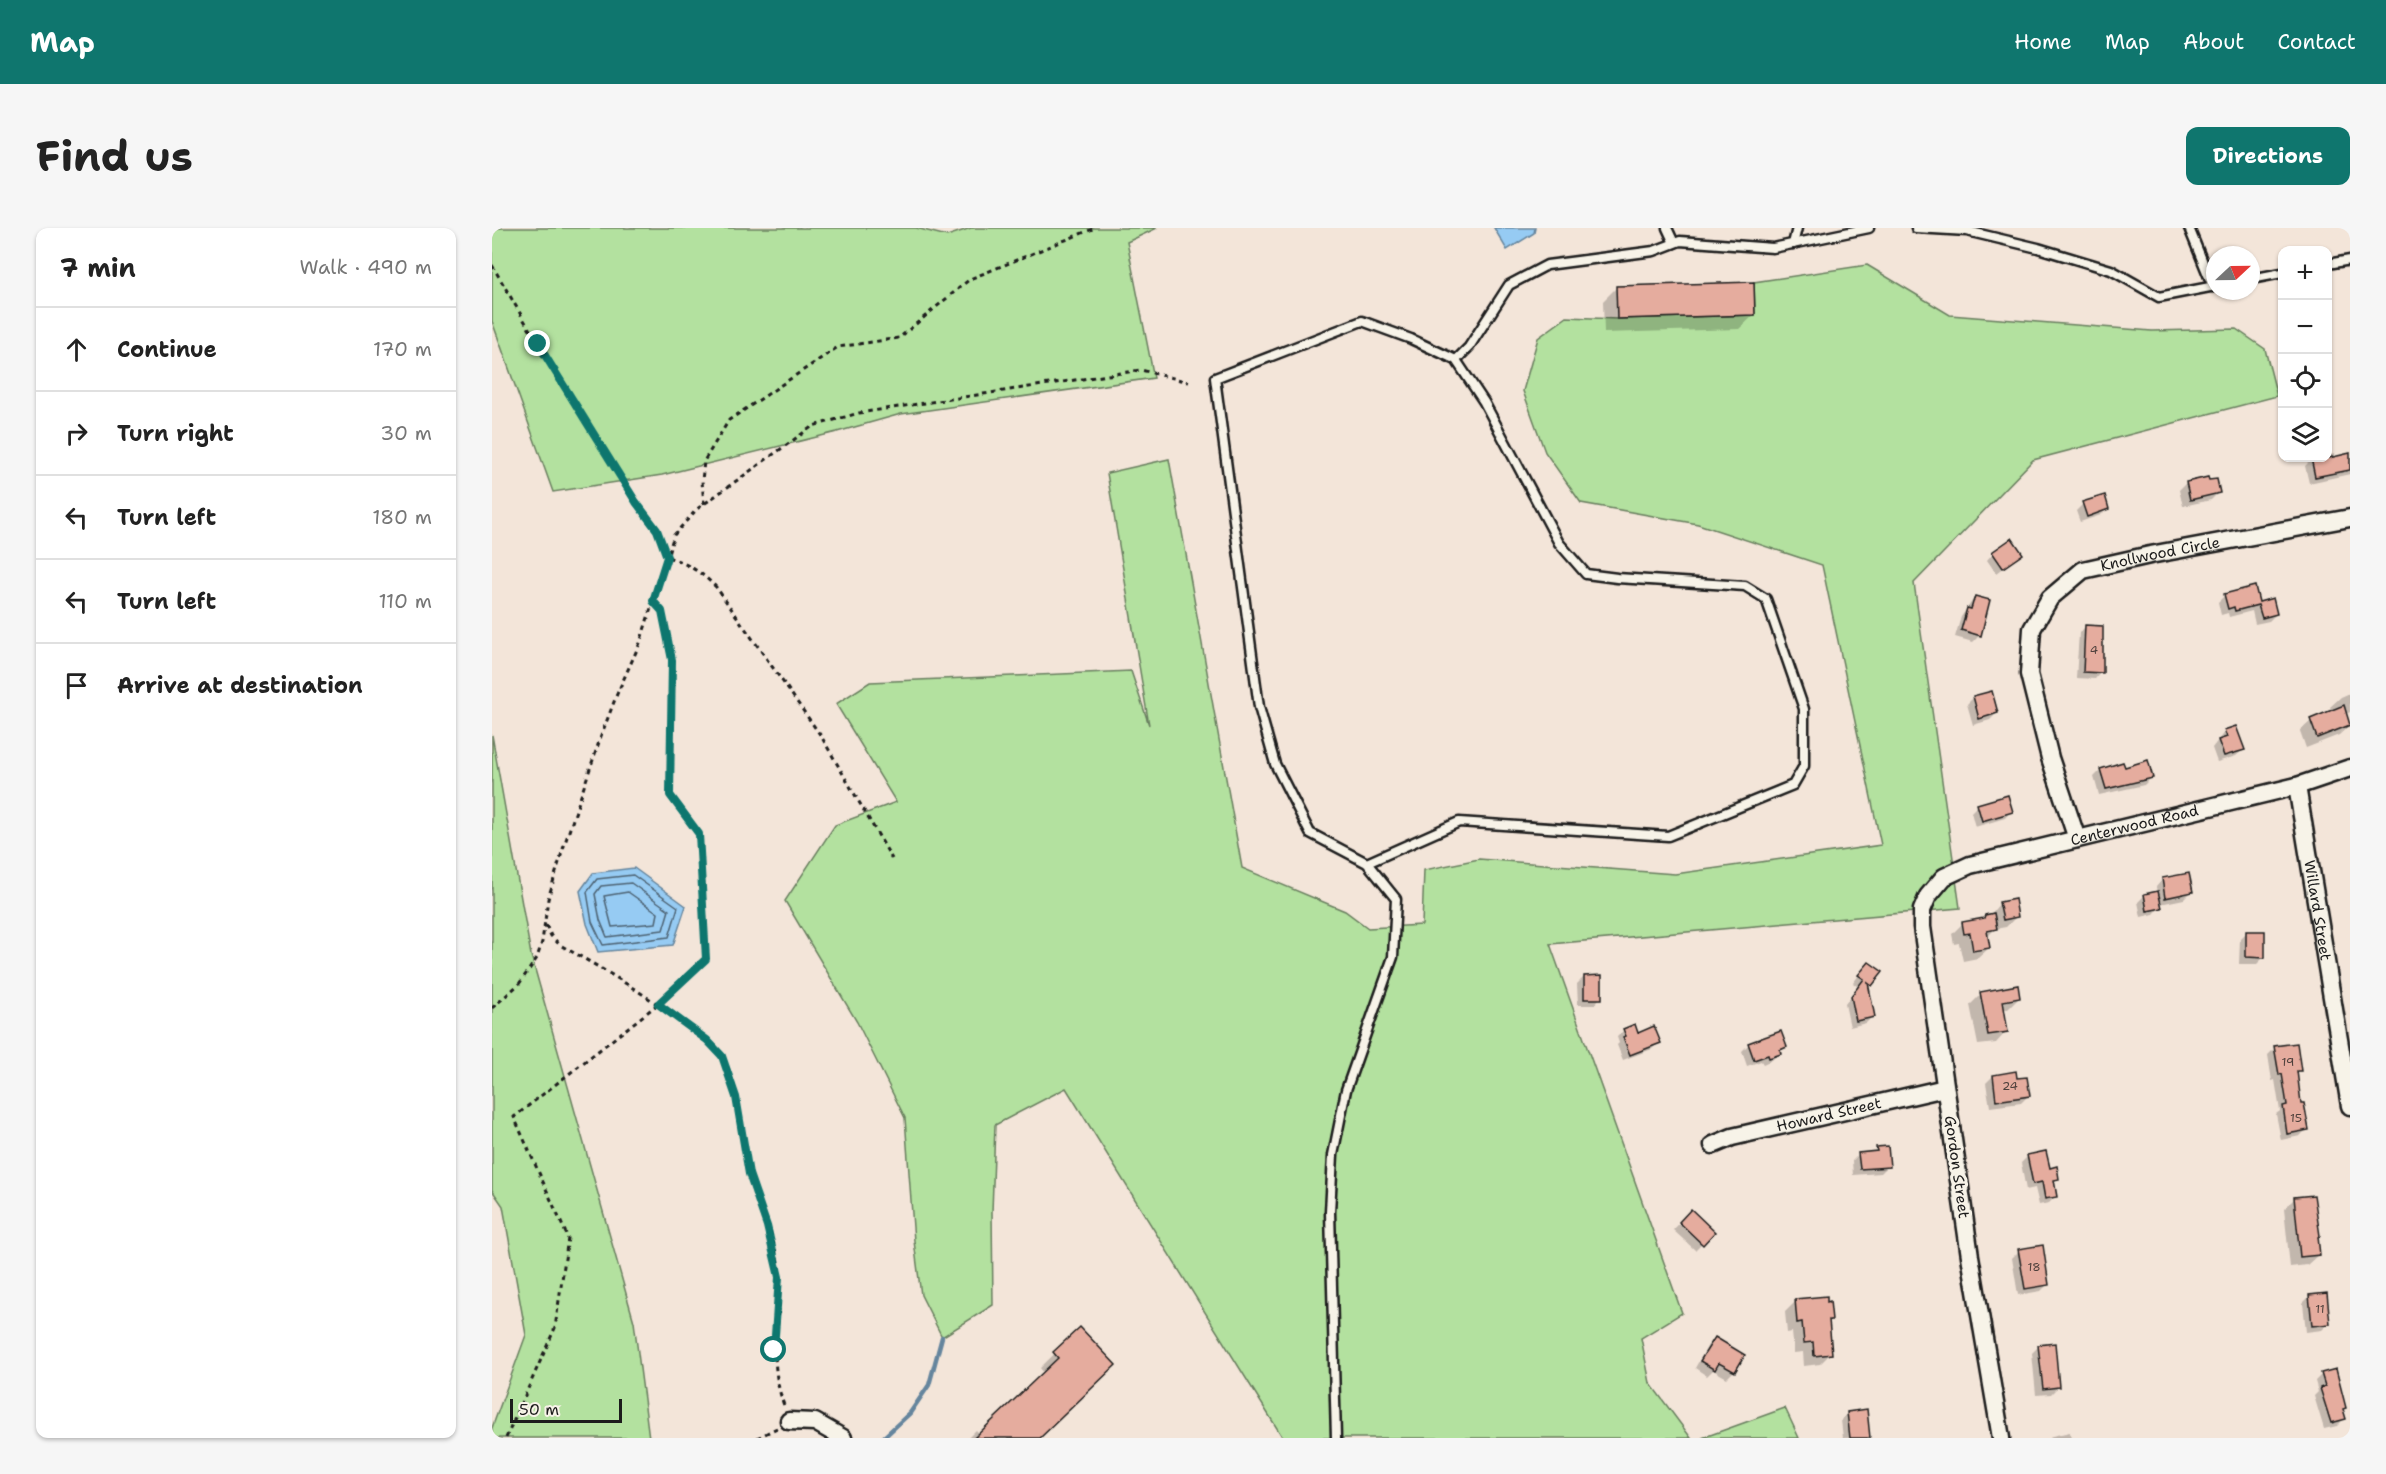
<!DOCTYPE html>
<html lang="en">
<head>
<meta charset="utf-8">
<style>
	:root { --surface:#fff; --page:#f6f6f6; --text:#222; --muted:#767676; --line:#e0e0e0; --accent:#0f766e }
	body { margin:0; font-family:"Shantell Sans",sans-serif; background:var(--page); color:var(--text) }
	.controls { position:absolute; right:18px; top:18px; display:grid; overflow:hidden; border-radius:12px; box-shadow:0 2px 4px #0004 }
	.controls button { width:54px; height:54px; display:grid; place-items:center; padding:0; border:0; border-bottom:2px solid var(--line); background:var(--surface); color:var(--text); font:30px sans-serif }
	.compass { position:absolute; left:1714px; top:18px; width:54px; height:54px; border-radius:50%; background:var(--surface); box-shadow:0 2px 4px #0004; rotate:68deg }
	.scale { position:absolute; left:18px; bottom:15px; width:112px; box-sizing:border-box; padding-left:6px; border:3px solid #1c1c1c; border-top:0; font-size:16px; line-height:21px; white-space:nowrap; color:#1c1c1c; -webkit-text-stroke:4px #f7f3e8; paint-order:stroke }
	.stop { position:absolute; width:18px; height:18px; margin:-14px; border:4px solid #0f766e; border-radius:50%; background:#fff }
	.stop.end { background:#0f766e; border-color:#fff; box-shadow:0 2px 6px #0008 }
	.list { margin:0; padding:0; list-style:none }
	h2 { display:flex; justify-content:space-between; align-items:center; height:78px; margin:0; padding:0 24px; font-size:26px }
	h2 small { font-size:20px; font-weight:400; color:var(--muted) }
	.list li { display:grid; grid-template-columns:39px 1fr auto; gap:18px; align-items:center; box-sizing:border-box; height:84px; padding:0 24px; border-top:2px solid var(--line) }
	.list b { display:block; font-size:22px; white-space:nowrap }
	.list em { font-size:20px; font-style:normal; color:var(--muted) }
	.icon { flex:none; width:33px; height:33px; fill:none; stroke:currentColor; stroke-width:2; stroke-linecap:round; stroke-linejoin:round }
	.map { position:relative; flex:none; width:1858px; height:1210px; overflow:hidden; border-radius:12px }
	header { display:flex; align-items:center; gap:36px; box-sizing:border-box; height:84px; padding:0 30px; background:var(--accent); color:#fff }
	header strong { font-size:28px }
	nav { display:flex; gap:33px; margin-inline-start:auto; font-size:21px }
	.intro { display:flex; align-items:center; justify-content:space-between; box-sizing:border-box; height:144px; padding:0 36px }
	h1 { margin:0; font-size:42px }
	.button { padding:15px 27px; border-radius:12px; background:var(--accent); color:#fff; font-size:21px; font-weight:700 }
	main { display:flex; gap:36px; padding:0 36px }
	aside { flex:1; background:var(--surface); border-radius:12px; box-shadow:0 2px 4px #0004 }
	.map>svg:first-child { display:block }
	.green { fill:#b3e19f; stroke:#687e5e; stroke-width:1.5 }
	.water { fill:#96cbf3; stroke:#65859d; stroke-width:1.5 }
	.shadow { fill:#0003 }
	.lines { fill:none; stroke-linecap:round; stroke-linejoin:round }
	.shore { stroke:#4d6272; stroke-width:1.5 }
	.stream { stroke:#65859d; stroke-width:4.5 }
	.building { fill:#e5ac9e; stroke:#1c1c1c; stroke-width:1.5 }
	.lane-casing { stroke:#1c1c1c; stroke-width:13 }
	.street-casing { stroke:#1c1c1c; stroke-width:21 }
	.path { stroke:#1c1c1c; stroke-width:3; stroke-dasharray:4.5 4.5; stroke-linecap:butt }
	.lane { stroke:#f7f3e8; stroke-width:8 }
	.street { stroke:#f7f3e8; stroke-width:16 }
	.route { stroke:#0f766e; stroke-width:8 }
	.labels { text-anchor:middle; stroke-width:6; stroke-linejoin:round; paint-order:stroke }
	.number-label { font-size:12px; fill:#4e403c }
	.street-label { font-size:15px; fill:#1c1c1c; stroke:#f7f3e8 }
</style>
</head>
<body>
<header>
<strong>Map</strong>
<nav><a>Home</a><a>Map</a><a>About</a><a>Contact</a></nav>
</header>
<div class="intro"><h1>Find us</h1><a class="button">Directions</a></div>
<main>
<aside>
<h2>7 min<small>Walk · 490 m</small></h2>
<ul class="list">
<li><svg class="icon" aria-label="ahead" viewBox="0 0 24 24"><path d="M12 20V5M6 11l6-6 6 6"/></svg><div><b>Continue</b></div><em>170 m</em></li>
<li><svg class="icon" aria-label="right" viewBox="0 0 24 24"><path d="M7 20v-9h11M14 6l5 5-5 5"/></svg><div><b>Turn right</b></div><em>30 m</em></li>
<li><svg class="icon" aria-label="left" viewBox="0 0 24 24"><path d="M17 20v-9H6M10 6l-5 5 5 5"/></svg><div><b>Turn left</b></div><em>180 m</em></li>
<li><svg class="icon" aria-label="left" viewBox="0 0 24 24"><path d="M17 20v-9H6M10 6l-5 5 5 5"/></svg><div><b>Turn left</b></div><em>110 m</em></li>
<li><svg class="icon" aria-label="arrive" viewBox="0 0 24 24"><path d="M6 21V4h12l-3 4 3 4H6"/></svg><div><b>Arrive at destination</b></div></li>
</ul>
</aside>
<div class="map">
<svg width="1858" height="1210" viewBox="0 0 1858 1210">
	<rect width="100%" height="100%" fill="#f3e5d9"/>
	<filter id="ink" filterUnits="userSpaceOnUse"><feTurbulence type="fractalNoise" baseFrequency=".0167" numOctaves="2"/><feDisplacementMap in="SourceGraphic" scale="12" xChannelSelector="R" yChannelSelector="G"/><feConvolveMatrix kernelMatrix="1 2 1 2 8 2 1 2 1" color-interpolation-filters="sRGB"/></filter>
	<g filter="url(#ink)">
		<!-- green -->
		<g class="green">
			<polygon points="0,0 424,0 455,8 479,0 665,0 635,14 662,150 409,186 345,204 170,247 61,264 0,93"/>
			<polygon points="1375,37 1458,87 1660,103 1744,101 1773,121 1785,168 1541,232 1422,355 1468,680 1058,716 1190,1085 1149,1110 1158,1155 1199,1210 791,1210 574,860 503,897 500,984 501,1077 450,1109 429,1067 422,1013 413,890 365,794 293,673 343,597 404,574 344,476 378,454 639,443 657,497 615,245 677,231 750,640 853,683 876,700 930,697 932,642 987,631 1183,646 1389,617 1330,337 1206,296 1089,275 1053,224 1031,163 1046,110 1075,89 1125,91 1263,87 1262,54"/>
			<polygon points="0,507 39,727 142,1094 157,1210 0,1210 0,1200 34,1107 11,978 0,962"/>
			<polygon points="1293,1180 1307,1210 1210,1210"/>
		</g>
		<!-- water -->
		<g class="water">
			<polygon points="1002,0 1043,0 1042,5 1015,22"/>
			<polygon points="142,640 194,678 181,717 106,724 95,696 88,663 101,645"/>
		</g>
		<!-- shadow -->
		<g class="shadow">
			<polygon points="1125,59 1262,87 1247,101 1112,105 1111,73"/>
			<polygon points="1842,226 1842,230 1858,226 1858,246 1817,255 1813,238 1820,231 1836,230 1836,228"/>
			<polygon points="1694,255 1726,265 1719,272 1691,278 1687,262"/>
			<polygon points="1591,276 1616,280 1609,287 1588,294 1584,283"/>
			<polygon points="1501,325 1529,326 1504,345 1495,332"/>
			<polygon points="1733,367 1766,376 1784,386 1777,393 1763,396 1760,383 1737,389 1736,385 1729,387 1726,374"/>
			<polygon points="1483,369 1488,407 1481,414 1463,409 1469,389"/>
			<polygon points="1594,398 1609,444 1603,451 1584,450 1587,405"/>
			<polygon points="1499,465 1505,485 1498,492 1481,497 1475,476 1481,470"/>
			<polygon points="1858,465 1858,484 1854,486 1858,497 1847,507 1814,520 1808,503 1819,493 1840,484 1838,479 1849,469"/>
			<polygon points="1733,503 1751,522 1744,528 1725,534 1720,520"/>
			<polygon points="1632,541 1659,550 1652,557 1607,567 1602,549 1609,542"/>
			<polygon points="1486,577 1519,583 1513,590 1483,599 1479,584"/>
			<polygon points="1670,652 1699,664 1692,671 1668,676 1668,679 1662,686 1649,689 1646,674 1653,667 1665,665 1664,659"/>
			<polygon points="1508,675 1525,688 1514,699 1503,701 1495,709 1497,720 1486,730 1471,733 1467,715 1462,716 1460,706 1471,695 1490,692 1498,687"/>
			<polygon points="1755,704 1772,729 1765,736 1747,736 1748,711"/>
			<polygon points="1370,743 1379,757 1376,761 1381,788 1374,795 1358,799 1353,776 1366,759 1361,755"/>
			<polygon points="1092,749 1108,770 1102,777 1086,777 1085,756"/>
			<polygon points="1489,766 1527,770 1516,781 1511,781 1514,804 1504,815 1486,817 1478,777"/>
			<polygon points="1132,802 1167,814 1160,821 1131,832 1125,817 1127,815 1125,809"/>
			<polygon points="1257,816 1293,819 1280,832 1271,836 1269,833 1255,838 1250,823"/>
			<polygon points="1783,820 1808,842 1804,846 1808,877 1815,901 1808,908 1789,912 1784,886 1788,883 1783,852 1780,853 1776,827"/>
			<polygon points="1501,848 1536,868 1529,875 1498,879 1494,855"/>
			<polygon points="1385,921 1396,938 1389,945 1361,947 1360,933 1367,926 1381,925"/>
			<polygon points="1536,928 1566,950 1561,955 1564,968 1557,975 1547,977 1543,960 1534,962 1529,935"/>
			<polygon points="1803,970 1824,1010 1826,1027 1815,1037 1798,1039 1792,981"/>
			<polygon points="1199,983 1221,1004 1203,1022 1181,1002"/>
			<polygon points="1527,1023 1556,1056 1549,1063 1526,1067 1520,1030"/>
			<polygon points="1818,1068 1837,1095 1830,1102 1814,1104 1811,1075"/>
			<polygon points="1304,1073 1338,1091 1335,1094 1339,1125 1328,1136 1312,1138 1311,1124 1302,1125 1300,1104 1295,1105 1293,1084"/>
			<polygon points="588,1101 547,1210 476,1210 484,1202 488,1206 552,1145 548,1140"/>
			<polygon points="1223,1111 1242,1143 1235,1150 1221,1142 1215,1148 1203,1140 1216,1117"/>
			<polygon points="1546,1119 1566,1159 1559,1166 1544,1167 1540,1125"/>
			<polygon points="1842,1143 1852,1191 1845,1198 1832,1201 1822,1168 1826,1164 1823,1153 1829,1147"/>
			<polygon points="1355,1185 1377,1210 1351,1210 1349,1192"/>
			<polygon points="1578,1204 1579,1210 1558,1210 1560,1208"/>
		</g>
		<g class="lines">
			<!-- shore -->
			<g class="shore">
				<polygon points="141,647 186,679 177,709 111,717 100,694 95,664 105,651"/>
				<polygon points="139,655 177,682 171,702 115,709 108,692 103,666 109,658"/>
				<polygon points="136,664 166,685 164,695 120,699 112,668"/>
			</g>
			<!-- stream -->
			<polyline class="stream" points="391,1210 418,1185 437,1157 450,1109"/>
		</g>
		<!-- building -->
		<g class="building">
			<polygon points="1262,54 1263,87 1125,91 1124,58"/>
			<polygon points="1858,225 1858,242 1823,249 1819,230 1837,230"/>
			<polygon points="1716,249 1717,252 1725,251 1728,265 1698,272 1694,254"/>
			<polygon points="1613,267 1617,281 1595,289 1590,274"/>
			<polygon points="1520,310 1531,326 1511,340 1500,324"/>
			<polygon points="1763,358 1767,374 1781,370 1785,386 1770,390 1766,377 1743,383 1742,379 1736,381 1732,366"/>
			<polygon points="1483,368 1498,372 1489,408 1469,402 1475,380 1479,381"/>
			<polygon points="1593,397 1611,398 1611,445 1591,444"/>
			<polygon points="1500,463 1506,485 1487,491 1481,468"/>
			<polygon points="1852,477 1858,497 1825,510 1818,491"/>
			<polygon points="1744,498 1753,522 1732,528 1726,512 1735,509 1732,502"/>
			<polygon points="1656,532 1661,550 1614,561 1608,541 1631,534 1633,539"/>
			<polygon points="1516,567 1521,584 1490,593 1485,576"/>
			<polygon points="1697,645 1701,664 1673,670 1670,650"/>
			<polygon points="1666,663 1670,680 1655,683 1652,666"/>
			<polygon points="1523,671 1526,689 1511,692 1507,674"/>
			<polygon points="1502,685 1505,701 1495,703 1498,720 1481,723 1478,705 1472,706 1470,694 1492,690 1493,687"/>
			<polygon points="1754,703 1773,703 1773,730 1754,729"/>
			<polygon points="1377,734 1391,744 1380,758 1376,755 1383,789 1364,793 1359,768 1372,751 1366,747"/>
			<polygon points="1110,747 1110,771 1092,771 1092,748"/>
			<polygon points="1526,757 1528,770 1511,773 1516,804 1496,807 1488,764"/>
			<polygon points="1143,796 1146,805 1162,798 1169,815 1138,827 1131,809 1134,808 1131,801"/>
			<polygon points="1289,803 1295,819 1288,822 1289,826 1277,830 1276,827 1262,832 1256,815"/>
			<polygon points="1805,815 1809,843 1805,843 1809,875 1812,875 1817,902 1795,906 1791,878 1795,877 1790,846 1787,847 1782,818"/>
			<polygon points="1524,843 1525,850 1535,849 1538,868 1504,873 1501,847"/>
			<polygon points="1396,918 1398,939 1368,941 1366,925 1385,923 1384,919"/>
			<polygon points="1554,923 1558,940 1565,938 1567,951 1562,952 1565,969 1553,971 1550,954 1541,956 1535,927"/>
			<polygon points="1822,967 1828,1008 1826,1009 1828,1027 1808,1029 1802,969"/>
			<polygon points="1199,981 1223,1004 1211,1017 1187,994"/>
			<polygon points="1551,1017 1557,1057 1533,1061 1526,1021"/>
			<polygon points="1835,1065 1838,1096 1820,1098 1817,1067"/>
			<polygon points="1335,1068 1335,1074 1338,1073 1340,1092 1337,1092 1340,1126 1322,1128 1321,1114 1312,1115 1310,1094 1305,1095 1303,1071"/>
			<polygon points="588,1099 624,1137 548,1210 482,1210 566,1130 561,1124"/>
			<polygon points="1223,1109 1253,1127 1243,1144 1227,1135 1223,1142 1208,1133"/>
			<polygon points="1563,1115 1567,1159 1551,1161 1546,1117"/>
			<polygon points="1844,1141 1854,1180 1851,1181 1854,1191 1839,1195 1828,1160 1833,1158 1829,1145"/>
			<polygon points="1375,1181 1378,1210 1358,1210 1355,1184"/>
		</g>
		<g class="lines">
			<defs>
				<g id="lane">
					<polyline points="1175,0 1182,15"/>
					<polyline points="1424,0 1475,3 1546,20 1619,42 1667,69 1723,58"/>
					<polyline points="1697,0 1721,59"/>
					<polyline points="1301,16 1305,0"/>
					<polyline points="1836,36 1858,32"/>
					<polyline points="1759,51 1790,45"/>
					<polyline points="964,132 977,119 1017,57 1055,37 1162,23 1188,13 1281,20 1377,0"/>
					<polyline points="844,1210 838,984 841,927 854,862 901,729 904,671 875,635 818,605 783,536 767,479 723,150 870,93 919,111 964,132 992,174 1067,315 1094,346 1125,350 1253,358 1274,371 1312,481 1312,538 1301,557 1176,608 967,594 875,635"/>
				</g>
				<g id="street">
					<path id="s1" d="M1805,558L1858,878"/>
					<path id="s2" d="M1585,611L1558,530L1537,446L1540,401L1558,370L1591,342L1658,327L1858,290"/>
					<path id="s3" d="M1221,917L1240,909L1453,860"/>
					<polyline points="297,1193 323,1194 351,1210"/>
					<path id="s4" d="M1509,1210L1478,1028L1430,699V682L1436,668L1452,649L1478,637L1805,558L1858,540"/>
				</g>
			</defs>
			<!-- lane casing -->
			<use href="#lane" class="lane-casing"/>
			<!-- street casing -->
			<use href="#street" class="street-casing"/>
			<!-- path -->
			<g class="path">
				<path d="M0,37L46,116L144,274L165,302L175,329C195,335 209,344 224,359L329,508L400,631"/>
				<polyline points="212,276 210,253 212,233 237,192 346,119 407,110 478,51 603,0"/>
				<path d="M54,697L59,708L68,717C113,742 156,768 198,799C209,808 225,818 231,830C249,866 247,907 257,945C267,980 286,1014 287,1050C289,1099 274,1130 293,1180"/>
				<polyline points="0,780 27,756 45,730 50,714 56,671 71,621 109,508 125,466 148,415 182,307 205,281 321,198 367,185 649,142 697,154"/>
				<polyline points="14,1210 63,1100 76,1010 22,889 166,776 214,731 207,606 178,567 180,432 170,383 161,373"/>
				<polyline points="265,1210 285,1200"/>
			</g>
			<!-- lane -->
			<use href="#lane" class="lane"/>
			<!-- street -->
			<use href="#street" class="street"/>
		</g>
	</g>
	<g class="lines" filter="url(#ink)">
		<!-- route -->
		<polyline class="route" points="46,116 144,274 165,302 175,329 161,373 170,383 180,432 178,567 207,606 214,731 166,776 215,812 230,828 244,869 257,946 275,998 287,1049 282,1122"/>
	</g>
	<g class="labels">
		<!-- number labels -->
		<g class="number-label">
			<text x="1602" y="426">4</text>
			<text x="1796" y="838">19</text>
			<text x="1518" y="862">24</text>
			<text x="1804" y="894">15</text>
			<text x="1542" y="1043">18</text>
			<text x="1828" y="1085">11</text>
		</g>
		<!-- street labels -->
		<g class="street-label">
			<text dy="5" stroke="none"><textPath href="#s2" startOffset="375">Knollwood Circle</textPath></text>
			<text dy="5" stroke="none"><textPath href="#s4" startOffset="772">Centerwood Road</textPath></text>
			<text dy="5" stroke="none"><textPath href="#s1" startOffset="126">Willard Street</textPath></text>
			<text dy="5" stroke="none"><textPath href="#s3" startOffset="120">Howard Street</textPath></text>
			<text transform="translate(1465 939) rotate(82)" y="5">Gordon Street</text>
		</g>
	</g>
</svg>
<div class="controls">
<button>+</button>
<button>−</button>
<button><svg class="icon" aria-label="locate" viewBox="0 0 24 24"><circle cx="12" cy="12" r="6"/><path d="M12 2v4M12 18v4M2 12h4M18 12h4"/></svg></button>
<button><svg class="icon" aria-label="layers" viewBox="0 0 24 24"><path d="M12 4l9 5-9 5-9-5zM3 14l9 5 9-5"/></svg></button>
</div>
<svg class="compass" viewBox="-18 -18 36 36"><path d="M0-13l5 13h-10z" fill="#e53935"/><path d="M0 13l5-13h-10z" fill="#767676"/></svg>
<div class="scale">50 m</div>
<div class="stop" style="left:282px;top:1122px"></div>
<div class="stop end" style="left:46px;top:116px"></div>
</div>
</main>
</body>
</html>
